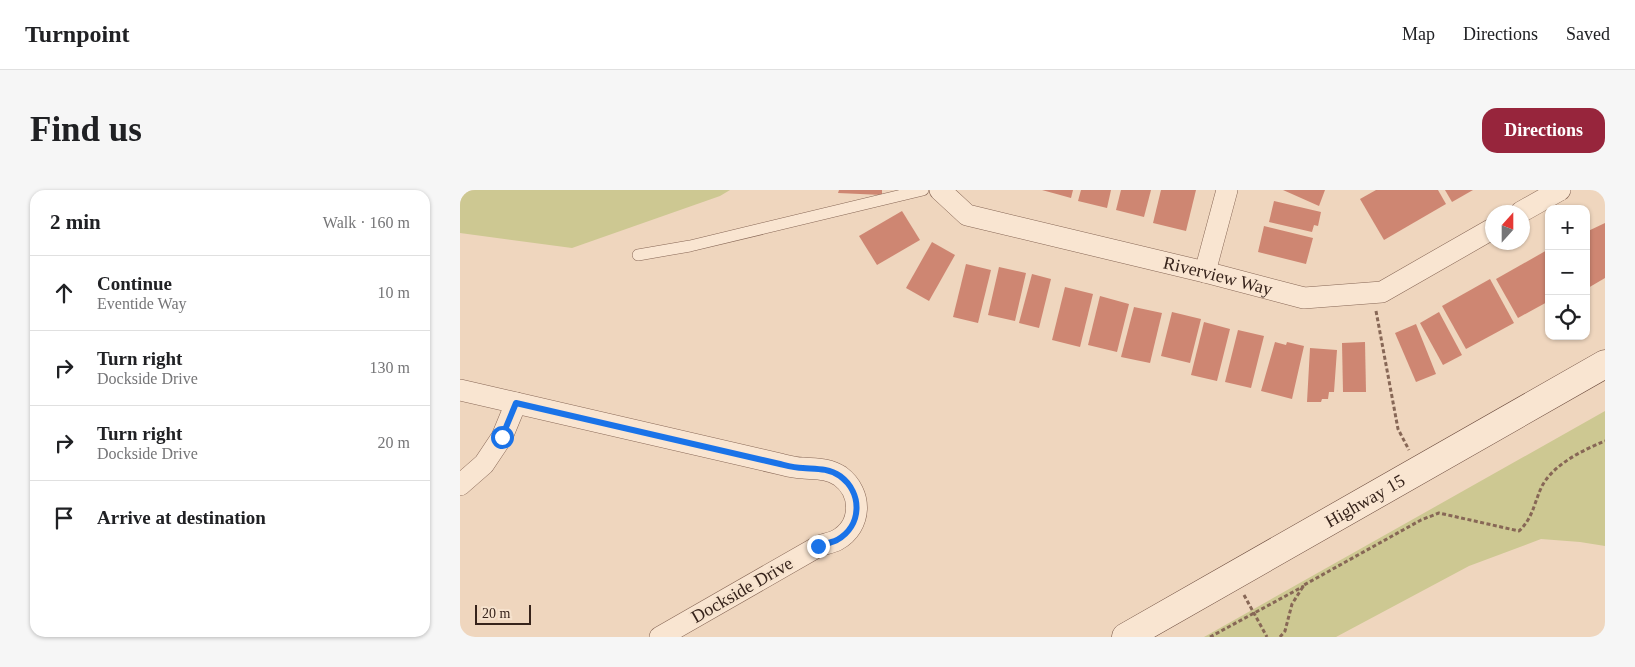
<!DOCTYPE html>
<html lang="en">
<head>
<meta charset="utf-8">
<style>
	:root { --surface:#fff; --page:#f6f6f6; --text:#202124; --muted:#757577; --line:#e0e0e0; --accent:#97253c }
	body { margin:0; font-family:Georgia,serif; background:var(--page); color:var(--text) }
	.controls { position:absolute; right:15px; top:15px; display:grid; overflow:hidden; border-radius:10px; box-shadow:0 1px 4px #0004 }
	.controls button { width:45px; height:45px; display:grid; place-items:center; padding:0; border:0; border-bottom:1px solid var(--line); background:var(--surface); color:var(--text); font:25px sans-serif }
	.compass { position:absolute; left:1025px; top:15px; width:45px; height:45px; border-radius:50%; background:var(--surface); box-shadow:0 1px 4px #0004; rotate:21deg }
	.scale { position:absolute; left:15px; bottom:12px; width:56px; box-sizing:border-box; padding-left:5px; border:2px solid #36231b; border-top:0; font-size:14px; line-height:18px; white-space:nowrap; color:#36231b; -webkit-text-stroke:4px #f6e2cd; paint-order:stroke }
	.stop { position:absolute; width:15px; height:15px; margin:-11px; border:4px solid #1a73e8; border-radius:50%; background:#fff }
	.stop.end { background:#1a73e8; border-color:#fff; box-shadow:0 1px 5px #0008 }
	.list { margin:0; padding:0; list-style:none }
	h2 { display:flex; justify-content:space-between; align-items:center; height:65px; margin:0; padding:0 20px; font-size:21px }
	h2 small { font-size:16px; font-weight:400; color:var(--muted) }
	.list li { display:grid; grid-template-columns:32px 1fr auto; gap:15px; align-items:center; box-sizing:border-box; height:75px; padding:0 20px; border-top:1px solid var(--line) }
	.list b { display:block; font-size:19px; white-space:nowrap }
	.list p { margin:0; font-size:16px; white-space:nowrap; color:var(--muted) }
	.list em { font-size:16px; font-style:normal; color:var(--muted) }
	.icon { flex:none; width:28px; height:28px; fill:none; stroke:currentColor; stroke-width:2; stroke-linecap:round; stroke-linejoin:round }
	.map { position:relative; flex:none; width:1145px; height:447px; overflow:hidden; border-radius:15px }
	header { display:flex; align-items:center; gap:30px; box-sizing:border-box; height:70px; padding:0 25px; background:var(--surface); border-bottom:1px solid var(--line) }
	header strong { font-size:24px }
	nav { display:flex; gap:28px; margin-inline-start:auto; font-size:18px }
	.intro { display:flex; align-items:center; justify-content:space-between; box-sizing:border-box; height:120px; padding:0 30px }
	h1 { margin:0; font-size:35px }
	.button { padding:12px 22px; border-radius:15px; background:var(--accent); color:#fff; font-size:18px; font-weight:700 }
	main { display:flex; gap:30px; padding:0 30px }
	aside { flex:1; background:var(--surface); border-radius:15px; box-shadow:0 1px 4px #0004 }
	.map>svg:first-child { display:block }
	.green { fill:#cdc892 }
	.building { fill:#ce8672 }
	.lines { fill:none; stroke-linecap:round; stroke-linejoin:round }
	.service-casing { stroke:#876756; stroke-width:12 }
	.minor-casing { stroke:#876756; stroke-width:22 }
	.secondary-casing { stroke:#69483a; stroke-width:29 }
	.path { stroke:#876756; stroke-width:3; stroke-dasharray:4 2.5; stroke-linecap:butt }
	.service { stroke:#f9e5d1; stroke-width:11 }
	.minor { stroke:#f9e5d1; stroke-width:21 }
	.secondary { stroke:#f9e5d1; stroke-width:28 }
	.route { stroke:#1a73e8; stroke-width:6 }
	.labels { text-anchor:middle; stroke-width:5; stroke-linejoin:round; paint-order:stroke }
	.street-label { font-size:18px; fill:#36231b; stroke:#f6e2cd }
</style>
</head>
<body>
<header>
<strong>Turnpoint</strong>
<nav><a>Map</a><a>Directions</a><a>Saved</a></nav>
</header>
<div class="intro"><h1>Find us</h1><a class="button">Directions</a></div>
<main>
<aside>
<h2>2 min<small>Walk · 160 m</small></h2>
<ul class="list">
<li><svg class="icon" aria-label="ahead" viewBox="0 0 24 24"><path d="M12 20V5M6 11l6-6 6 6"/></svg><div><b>Continue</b><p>Eventide Way</p></div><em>10 m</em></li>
<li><svg class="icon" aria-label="right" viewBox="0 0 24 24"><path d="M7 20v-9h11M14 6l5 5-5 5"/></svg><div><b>Turn right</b><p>Dockside Drive</p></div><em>130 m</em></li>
<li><svg class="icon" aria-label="right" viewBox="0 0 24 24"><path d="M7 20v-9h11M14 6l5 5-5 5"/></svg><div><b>Turn right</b><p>Dockside Drive</p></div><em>20 m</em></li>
<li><svg class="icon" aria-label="arrive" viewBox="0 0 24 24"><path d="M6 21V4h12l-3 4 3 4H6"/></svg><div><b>Arrive at destination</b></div></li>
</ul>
</aside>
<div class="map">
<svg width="1145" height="447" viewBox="0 0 1145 447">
	<rect width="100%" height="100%" fill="#efd6be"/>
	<!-- green -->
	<g class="green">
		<polygon points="0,0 270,0 260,6 112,58 0,43"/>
		<polygon points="1145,221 1145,356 1120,352 1081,349 1009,376 876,447 744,447"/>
	</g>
	<!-- building -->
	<g class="building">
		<polygon points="379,0 422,0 422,5 378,3"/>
		<polygon points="582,0 613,0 611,8"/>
		<polygon points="621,0 651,0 647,18 618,11"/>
		<polygon points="661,0 691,0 684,27 656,20"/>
		<polygon points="701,0 736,0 726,41 693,33"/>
		<polygon points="823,0 865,0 859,16"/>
		<polygon points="916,0 978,0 986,14 924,50 900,9"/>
		<polygon points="985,0 1013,0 992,12"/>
		<polygon points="814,11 861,22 858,36 854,35 852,42 809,32"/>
		<polygon points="442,21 460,50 417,75 399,46"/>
		<polygon points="1145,33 1145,88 1128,98 1126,94 1126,42"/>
		<polygon points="804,36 853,48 846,74 798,62"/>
		<polygon points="472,52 495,65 469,111 446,98"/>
		<polygon points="1089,59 1089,111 1058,128 1036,89"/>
		<polygon points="506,74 531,80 518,133 493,127"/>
		<polygon points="539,77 566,83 555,131 528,125"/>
		<polygon points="572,84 591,89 579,138 559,133"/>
		<polygon points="1030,89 1054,133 1006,159 982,116"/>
		<polygon points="605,97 633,104 620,157 592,150"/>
		<polygon points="640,106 669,114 657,162 628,155"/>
		<polygon points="674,117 702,123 690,173 661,167"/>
		<polygon points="712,122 741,129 730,173 701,166"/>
		<polygon points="979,122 1002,165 983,175 960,133"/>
		<polygon points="744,132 770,139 757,191 731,185"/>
		<polygon points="956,134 976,184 956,192 935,143"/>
		<polygon points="778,140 804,146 791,198 765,192"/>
		<polygon points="815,152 826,155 827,152 844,156 832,209 801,201"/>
		<polygon points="905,152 906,202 883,202 882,153"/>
		<polygon points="850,158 877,160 874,202 869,202 868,209 862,209 861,212 847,212"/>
	</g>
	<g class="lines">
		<defs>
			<polyline id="service" points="178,65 230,56 463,0"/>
			<g id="minor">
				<path id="s1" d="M480,0L507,25L745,82L844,108L922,102L1032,39"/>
				<polyline points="1061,22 1100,0"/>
				<polyline points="745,82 767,0"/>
				<path d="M0,200L320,274C328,276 335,278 343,278C356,279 368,278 380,286C403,303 402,336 377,350C371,353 364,354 359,356L200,447"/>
				<polyline points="0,295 24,274 42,247 56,213"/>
			</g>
			<g id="secondary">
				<path id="s2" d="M666,447L1145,174"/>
			</g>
		</defs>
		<!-- service casing -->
		<use href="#service" class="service-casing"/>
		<!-- minor casing -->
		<use href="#minor" class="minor-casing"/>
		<!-- secondary casing -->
		<use href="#secondary" class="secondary-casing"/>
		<!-- path -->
		<g class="path">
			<polyline points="916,121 938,239 949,260"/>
			<polyline points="784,405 807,447"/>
			<polyline points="750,447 844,396"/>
			<path d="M820,447L825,441L832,414L844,395L961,330L979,323L1059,341C1073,328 1074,313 1082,296C1094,274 1123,260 1145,251"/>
		</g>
		<!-- service -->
		<use href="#service" class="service"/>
		<!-- minor -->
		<use href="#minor" class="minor"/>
		<!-- secondary -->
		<use href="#secondary" class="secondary"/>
	</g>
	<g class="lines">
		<!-- route -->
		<path class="route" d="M42,247L56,213L320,274C328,276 335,278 343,278C356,279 368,278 380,286C403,303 402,336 377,350C371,353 364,354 358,356"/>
	</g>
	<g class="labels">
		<!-- street labels -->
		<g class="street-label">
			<text dy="6" stroke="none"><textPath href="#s1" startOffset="295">Riverview Way</textPath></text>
			<text dy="6" stroke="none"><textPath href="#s2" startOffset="275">Highway 15</textPath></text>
			<text transform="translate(282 400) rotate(-30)" y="6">Dockside Drive</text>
		</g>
	</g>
</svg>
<div class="controls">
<button>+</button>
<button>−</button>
<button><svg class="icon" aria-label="locate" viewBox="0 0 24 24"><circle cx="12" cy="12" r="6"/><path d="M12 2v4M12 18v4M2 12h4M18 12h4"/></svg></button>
</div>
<svg class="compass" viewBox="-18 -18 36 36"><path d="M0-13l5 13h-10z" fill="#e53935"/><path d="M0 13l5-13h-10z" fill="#757577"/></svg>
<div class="scale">20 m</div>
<div class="stop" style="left:42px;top:247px"></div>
<div class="stop end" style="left:358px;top:356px"></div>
</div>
</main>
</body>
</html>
